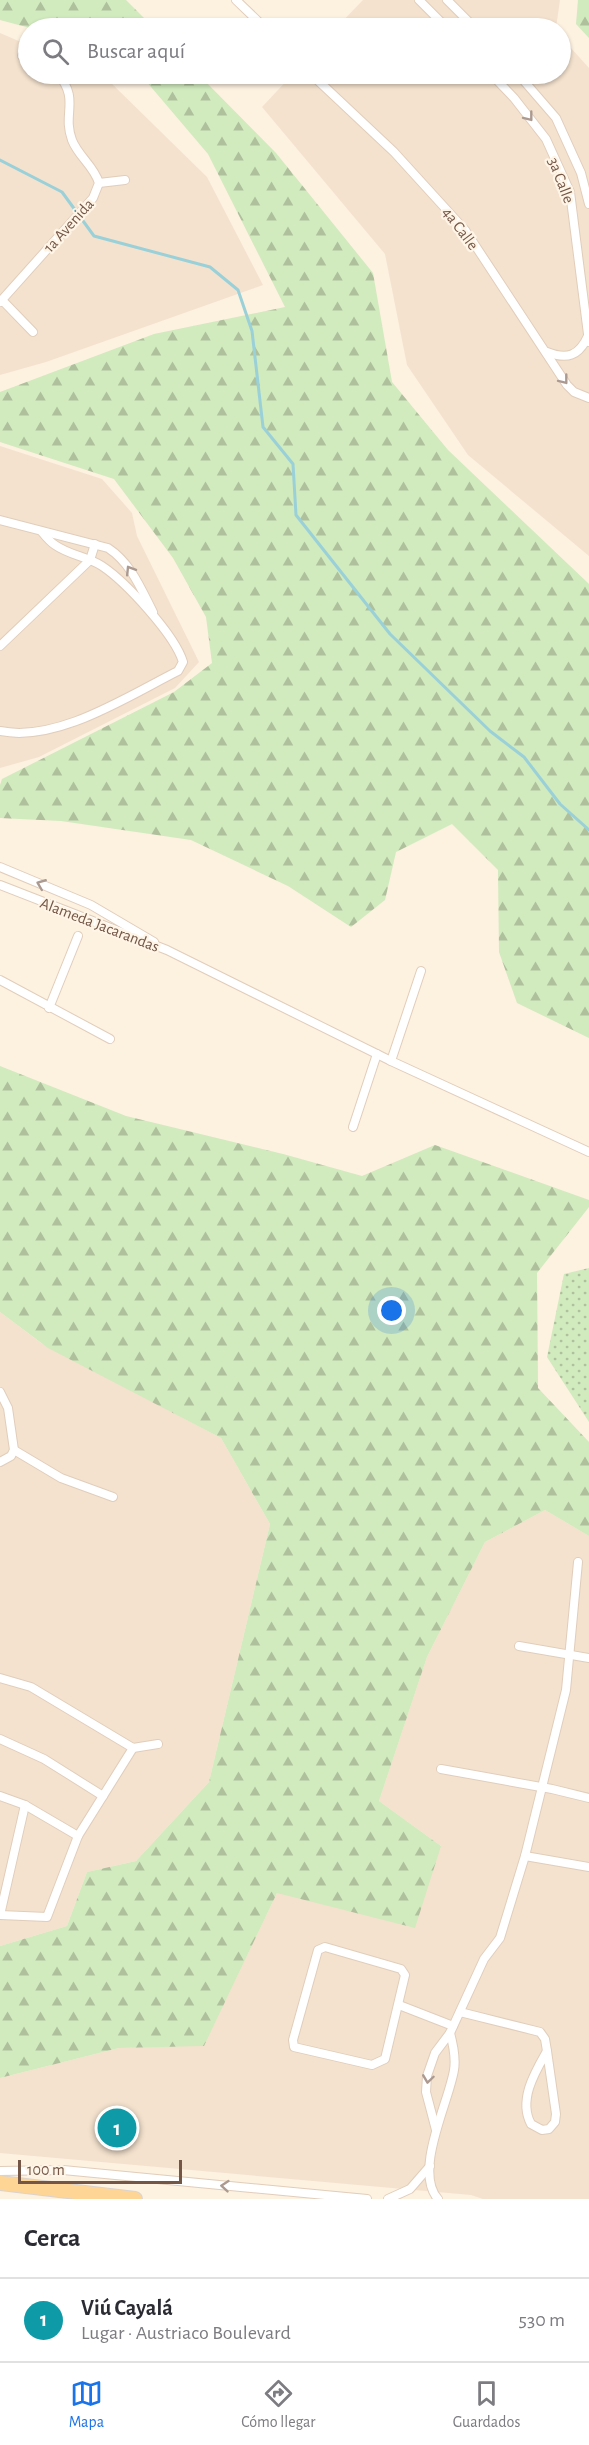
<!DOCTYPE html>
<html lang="es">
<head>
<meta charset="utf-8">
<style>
	:root { --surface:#fff; --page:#f2f2f3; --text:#2b2b33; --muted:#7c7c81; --line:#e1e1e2; --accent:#1a73e8 }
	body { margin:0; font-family:"Alegreya Sans",sans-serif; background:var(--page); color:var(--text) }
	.scale { position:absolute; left:18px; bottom:15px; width:164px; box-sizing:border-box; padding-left:6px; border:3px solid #745647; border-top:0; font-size:16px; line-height:21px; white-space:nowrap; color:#745647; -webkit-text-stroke:4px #fff5e6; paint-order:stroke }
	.you { position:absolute; left:392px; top:1311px; width:21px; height:21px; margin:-15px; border:4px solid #fff; border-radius:50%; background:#1a73e8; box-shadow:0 0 0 9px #1a73e833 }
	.badge { display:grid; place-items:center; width:39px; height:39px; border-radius:50%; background:var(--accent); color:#fff; font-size:20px; font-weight:700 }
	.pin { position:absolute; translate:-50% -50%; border:3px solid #fff; box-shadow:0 2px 6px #0006 }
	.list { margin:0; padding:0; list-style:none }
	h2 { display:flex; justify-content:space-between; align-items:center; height:78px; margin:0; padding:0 24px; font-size:26px }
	h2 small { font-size:20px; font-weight:400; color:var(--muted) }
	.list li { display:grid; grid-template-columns:39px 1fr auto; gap:18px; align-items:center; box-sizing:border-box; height:84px; padding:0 24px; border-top:2px solid var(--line) }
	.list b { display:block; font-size:22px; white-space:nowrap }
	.list p { margin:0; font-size:20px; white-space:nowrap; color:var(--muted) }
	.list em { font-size:20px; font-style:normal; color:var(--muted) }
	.icon { flex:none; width:33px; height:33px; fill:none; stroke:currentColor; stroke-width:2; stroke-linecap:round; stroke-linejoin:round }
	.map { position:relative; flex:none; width:589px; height:2199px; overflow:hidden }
	.search { position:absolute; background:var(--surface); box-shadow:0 2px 4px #0004; left:18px; right:18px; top:18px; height:66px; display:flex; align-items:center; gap:15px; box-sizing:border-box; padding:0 21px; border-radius:33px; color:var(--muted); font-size:22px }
	.sheet { height:162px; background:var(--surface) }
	nav { display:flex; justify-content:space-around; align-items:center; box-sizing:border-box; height:84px; border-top:2px solid var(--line); background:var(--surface); font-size:16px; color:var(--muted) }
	nav a { display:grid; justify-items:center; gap:3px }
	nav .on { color:var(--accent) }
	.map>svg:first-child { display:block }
	.residential { fill:#f4e2ce }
	.forest { fill:url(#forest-firs) }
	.park { fill:url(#park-dots) }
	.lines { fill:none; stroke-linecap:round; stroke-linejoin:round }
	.stream { stroke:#9ad0d8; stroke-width:3 }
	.minor-casing { stroke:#e1cdbb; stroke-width:10 }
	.primary-casing { stroke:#dbd3cf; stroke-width:16 }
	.minor { stroke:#fff; stroke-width:8 }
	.primary { stroke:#fed595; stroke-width:14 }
	.oneway { stroke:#ac9a91 }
	.labels { text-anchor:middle; stroke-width:4.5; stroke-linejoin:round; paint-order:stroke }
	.street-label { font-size:16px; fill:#745647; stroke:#fff5e6 }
</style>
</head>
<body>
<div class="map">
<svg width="589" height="2199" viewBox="0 0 589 2199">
	<defs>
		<pattern id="forest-firs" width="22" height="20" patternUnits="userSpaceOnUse" patternTransform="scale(1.5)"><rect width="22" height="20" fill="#d1eabe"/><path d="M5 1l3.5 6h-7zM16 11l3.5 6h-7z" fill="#aec09c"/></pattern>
		<pattern id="park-dots" width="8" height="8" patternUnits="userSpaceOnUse" patternTransform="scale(1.5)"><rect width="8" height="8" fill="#d1eabe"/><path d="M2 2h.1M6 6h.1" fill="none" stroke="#aec09c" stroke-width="1.8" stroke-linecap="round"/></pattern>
	</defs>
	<rect width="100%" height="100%" fill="#fdf1e0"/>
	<!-- residential -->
	<g class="residential">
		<polygon points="363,0 560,0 556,28 336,28"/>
		<polygon points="0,33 28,45 28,74 94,74 107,79 207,177 263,285 46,362 0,375"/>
		<polygon points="561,37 589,68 589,556 468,455 407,365 385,254 262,107 293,74 560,74"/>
		<polygon points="0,446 102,479 132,513 137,536 199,662 175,688 39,757 0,768"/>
		<polygon points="0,1312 41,1343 221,1438 270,1524 209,1782 136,1861 87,1872 67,1926 0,1946"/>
		<polygon points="545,1510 589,1536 589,2199 483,2199 471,2195 0,2153 0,2078 119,2048 204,2045 277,1893 441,1846 379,1801 427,1657 485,1542"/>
	</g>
	<!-- forest -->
	<g class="forest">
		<polygon points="0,0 126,0 154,28 30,28 0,20"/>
		<polygon points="578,0 589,0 589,38 576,24"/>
		<polygon points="140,74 198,74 276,153 373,273 392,382 448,450 589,584 589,1038 517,1003 499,952 498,870 452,824 396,852 385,900 351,927 288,886 191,840 61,821 0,818 0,785 2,779 174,692 212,663 206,617 173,558 114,479 0,442 0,392 154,334 285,307 208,154"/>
		<polygon points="0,1066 126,1116 283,1154 362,1176 435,1145 589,1200 589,1207 537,1273 538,1388 589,1442 589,1536 545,1510 485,1542 427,1657 379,1801 441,1846 415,1928 277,1893 204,2046 119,2048 0,2078 0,1946 67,1926 87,1872 136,1861 209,1782 270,1524 221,1438 48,1348 0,1312"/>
	</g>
	<!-- park -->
	<polygon class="park" points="589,1268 589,1422 547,1357 564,1274"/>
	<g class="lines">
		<!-- stream -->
		<polyline class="stream" points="0,160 62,192 94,236 210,267 238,290 252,331 263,427 293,464 296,515 390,634 490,731 524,757 560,804 589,830"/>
		<defs>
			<g id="minor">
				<polyline points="236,0 265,28"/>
				<polyline points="419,0 447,28"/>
				<polyline points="447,0 475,28"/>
				<polyline points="22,56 28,59"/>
				<polyline points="311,74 394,152 465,230 567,385 574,392 589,398"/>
				<polyline points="491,74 514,98 546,139 570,192 589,342"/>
				<polyline points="518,74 556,118 581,173 589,204"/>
				<polyline points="99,183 125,180"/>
				<polyline points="2,300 33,332"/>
				<path d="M0,302L93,198L99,183C94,166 78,156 72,140C62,113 80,100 58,74"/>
				<path d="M547,352C567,360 579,356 588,336"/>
				<path d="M0,520L108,548C131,563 141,589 153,612"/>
				<polyline points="0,646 90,560 95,544"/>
				<path d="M0,731C57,743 128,696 178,671L183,662C175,635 126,582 102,566C88,557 69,555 55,545C50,542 46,537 42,532"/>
				<polyline points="0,867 91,905 154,942"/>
				<polyline points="0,885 167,950 391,1061 589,1152"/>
				<polyline points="0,980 110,1039"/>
				<polyline points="49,1008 78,936"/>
				<polyline points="391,1061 421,971"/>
				<polyline points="353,1127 377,1054"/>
				<polyline points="0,1392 8,1408 14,1450 11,1456 0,1462"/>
				<polyline points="14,1450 61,1478 113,1497"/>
				<polyline points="519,1646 589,1658"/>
				<polyline points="0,1678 31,1687 133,1748 158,1744"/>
				<polyline points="0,1739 44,1759 103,1796"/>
				<polyline points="441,1769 552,1789 589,1798"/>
				<polyline points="0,1796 25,1805 78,1836"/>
				<polyline points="525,1856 589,1867"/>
				<polyline points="0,1915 47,1917 78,1836 133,1748"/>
				<polyline points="0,1915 25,1805"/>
				<polygon points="325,1947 401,1969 405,1975 385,2059 372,2065 294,2047 293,2040 318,1950"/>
				<polyline points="399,2005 453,2026"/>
				<polyline points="460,2012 540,2032 545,2039 547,2051"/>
				<path d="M547,2051L556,2114L555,2122L549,2129L542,2130L531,2124C518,2100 535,2072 547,2051Z"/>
				<polyline points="436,2130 426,2092 427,2076 435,2053 450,2033 484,1959 500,1938 525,1856 566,1690 578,1562"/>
				<polyline points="0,2171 63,2170 367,2199"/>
				<polyline points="388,2199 410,2189 430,2166"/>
				<path d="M438,2199C413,2171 449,2102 454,2070C456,2058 453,2044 450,2033"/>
			</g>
			<polyline id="primary" points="0,2183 135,2199"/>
		</defs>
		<!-- minor casing -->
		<use href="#minor" class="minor-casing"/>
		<!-- primary casing -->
		<use href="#primary" class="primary-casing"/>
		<!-- minor -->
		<use href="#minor" class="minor"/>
		<!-- primary -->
		<use href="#primary" class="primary"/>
	</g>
	<!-- one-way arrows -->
	<defs><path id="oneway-chevron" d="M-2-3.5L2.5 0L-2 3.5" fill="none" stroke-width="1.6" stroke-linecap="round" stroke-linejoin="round" transform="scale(1.5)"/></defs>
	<g class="oneway">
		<use href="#oneway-chevron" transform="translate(529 117) rotate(52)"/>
		<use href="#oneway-chevron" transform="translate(564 380) rotate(52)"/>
		<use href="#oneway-chevron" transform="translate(130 570) rotate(-122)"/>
		<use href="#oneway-chevron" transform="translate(41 884) rotate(-158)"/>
		<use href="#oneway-chevron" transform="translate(428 2079) rotate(98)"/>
		<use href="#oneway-chevron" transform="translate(225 2186) rotate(-175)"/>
	</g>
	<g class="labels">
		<!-- street labels -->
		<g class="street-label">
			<text transform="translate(562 180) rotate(69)" y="6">3a Calle</text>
			<text transform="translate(68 225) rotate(-48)" y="6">1a Avenida</text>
			<text transform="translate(461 228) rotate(53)" y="6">4a Calle</text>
			<text transform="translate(100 924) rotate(21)" y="6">Alameda Jacarandas</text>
		</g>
	</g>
</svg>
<div class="scale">100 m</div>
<div class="you"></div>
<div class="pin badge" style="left:117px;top:2128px;background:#0f9aa8">1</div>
<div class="search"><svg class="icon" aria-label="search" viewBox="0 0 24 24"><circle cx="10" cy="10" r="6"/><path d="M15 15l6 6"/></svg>Buscar aquí</div>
</div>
<section class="sheet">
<h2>Cerca<small></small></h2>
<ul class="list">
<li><span class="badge" style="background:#0f9aa8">1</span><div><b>Viú Cayalá</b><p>Lugar · Austriaco Boulevard</p></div><em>530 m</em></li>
</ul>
</section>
<nav>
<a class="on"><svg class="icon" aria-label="map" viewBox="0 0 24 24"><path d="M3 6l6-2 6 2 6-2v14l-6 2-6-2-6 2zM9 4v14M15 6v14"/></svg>Mapa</a>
<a><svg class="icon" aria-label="directions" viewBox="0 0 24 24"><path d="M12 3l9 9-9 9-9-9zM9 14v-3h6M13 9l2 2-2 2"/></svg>Cómo llegar</a>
<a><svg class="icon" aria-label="saved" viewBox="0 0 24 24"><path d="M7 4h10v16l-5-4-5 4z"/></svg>Guardados</a>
</nav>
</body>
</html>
